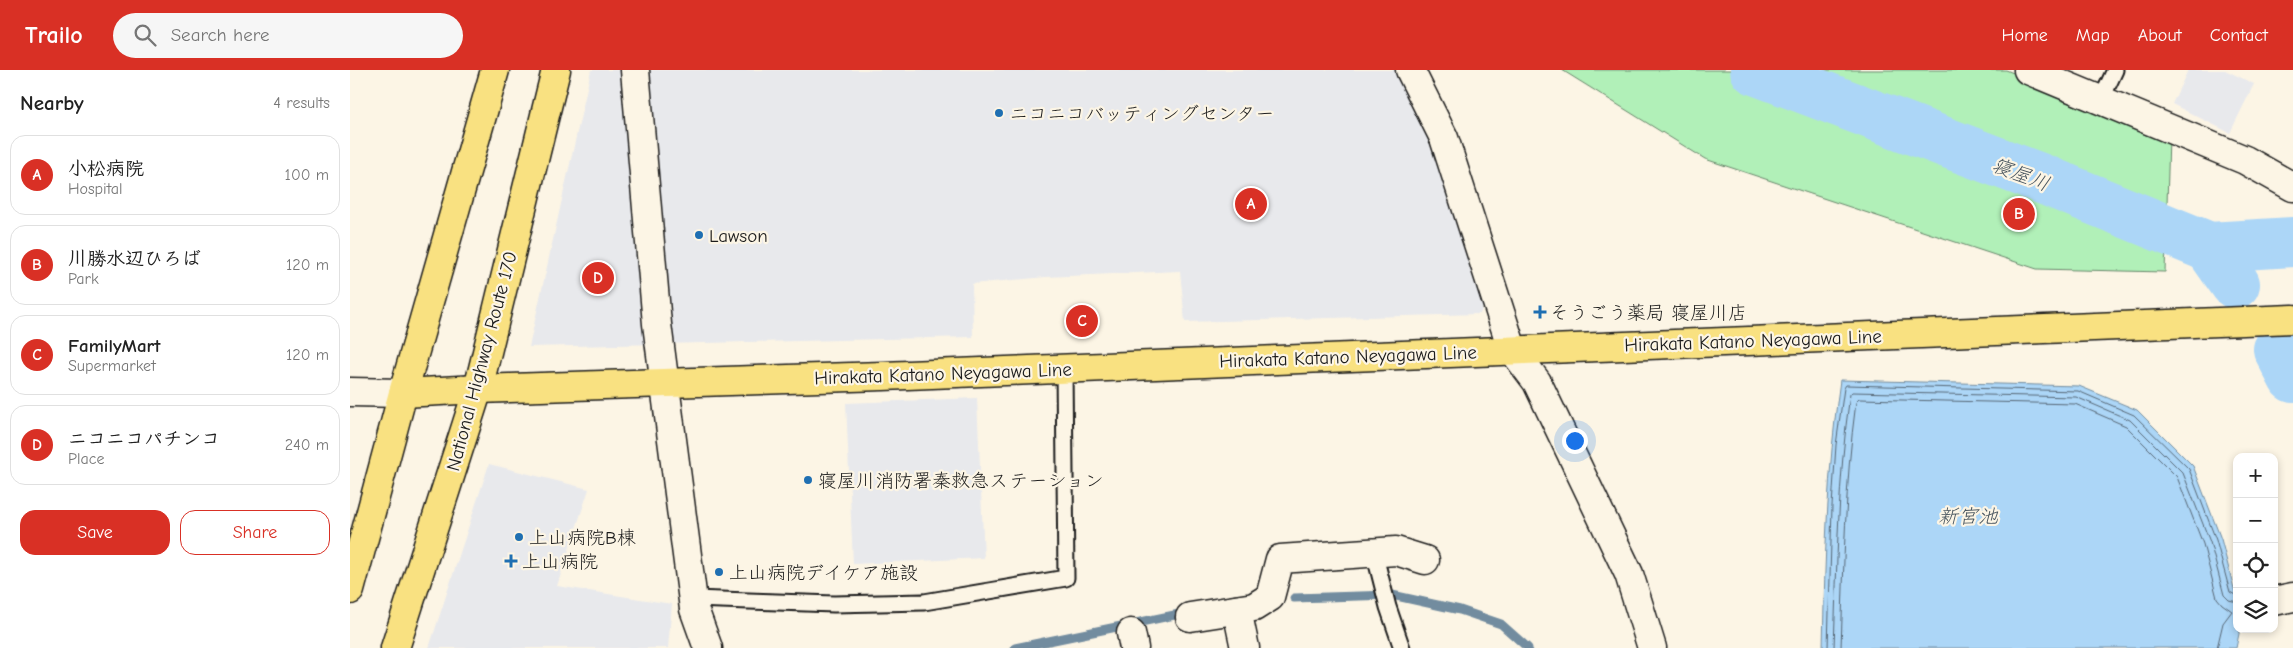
<!DOCTYPE html>
<html lang="en">
<head>
<meta charset="utf-8">
<style>
	:root { --surface:#fff; --page:#f6f6f6; --text:#222; --muted:#767676; --line:#e0e0e0; --accent:#d93025 }
	body { margin:0; font-family:"Comic Neue","Klee One",sans-serif; background:var(--page); color:var(--text) }
	.controls { position:absolute; right:15px; bottom:15px; display:grid; overflow:hidden; border-radius:10px; box-shadow:0 2px 8px #0003 }
	.controls button { width:45px; height:45px; display:grid; place-items:center; padding:0; border:0; border-bottom:1px solid var(--line); background:var(--surface); color:var(--text); font:25px sans-serif }
	.you { position:absolute; left:1224px; top:370px; width:18px; height:18px; margin:-12px; border:4px solid #fff; border-radius:50%; background:#1a73e8; box-shadow:0 0 0 8px #1a73e833 }
	.badge { display:grid; place-items:center; width:32px; height:32px; border-radius:50%; background:var(--accent); color:#fff; font-size:16px; font-weight:700 }
	.pin { position:absolute; translate:-50% -50%; border:2px solid #fff; box-shadow:0 1px 5px #0006 }
	.list { margin:0; padding:0; list-style:none }
	h2 { display:flex; justify-content:space-between; align-items:center; height:65px; margin:0; padding:0 20px; font-size:21px }
	h2 small { font-size:16px; font-weight:400; color:var(--muted) }
	.list li { display:grid; grid-template-columns:32px 1fr auto; gap:15px; align-items:center; box-sizing:border-box; height:80px; margin:0 10px 10px; padding:0 10px; border:1px solid var(--line); border-radius:15px }
	.list b { display:block; font-size:19px; white-space:nowrap }
	.list p { margin:0; font-size:16px; white-space:nowrap; color:var(--muted) }
	.list em { font-size:16px; font-style:normal; color:var(--muted) }
	.actions { display:flex; gap:10px; padding:15px 20px }
	.actions a { flex:1; padding:11px 0; border:1px solid var(--accent); border-radius:15px; text-align:center; font-size:18px; color:var(--accent) }
	.actions .main { background:var(--accent); color:#fff }
	.icon { flex:none; width:28px; height:28px; fill:none; stroke:currentColor; stroke-width:2; stroke-linecap:round; stroke-linejoin:round }
	.map { position:relative; flex:none; width:1943px; height:578px; overflow:hidden }
	header { display:flex; align-items:center; gap:30px; box-sizing:border-box; height:70px; padding:0 25px; background:var(--accent); color:#fff }
	header strong { font-size:24px }
	nav { display:flex; gap:28px; margin-inline-start:auto; font-size:18px }
	.search { width:350px; height:45px; background:var(--page); display:flex; align-items:center; gap:12px; box-sizing:border-box; padding:0 18px; border-radius:28px; color:var(--muted); font-size:19px }
	main { display:flex }
	aside { flex:1; background:var(--surface) }
	.map>svg:first-child { display:block }
	.built { fill:#e8e9ec }
	.green { fill:#b1f0b8; stroke:#66866a }
	.water { fill:#acd6f7; stroke:#728c9f }
	.lines { fill:none; stroke-linecap:round; stroke-linejoin:round }
	.shore { stroke:#566674; stroke-width:1 }
	.stream { stroke:#728c9f; stroke-width:9 }
	.river { stroke:#acd6f7; stroke-width:50 }
	.service-casing { stroke:#1c1c1c; stroke-width:19 }
	.minor-casing { stroke:#1c1c1c; stroke-width:31 }
	.tertiary-casing { stroke:#1c1c1c; stroke-width:31 }
	.primary-casing { stroke:#1c1c1c; stroke-width:31 }
	.trunk-casing { stroke:#1c1c1c; stroke-width:31 }
	.service { stroke:#fcf5e5; stroke-width:15 }
	.minor { stroke:#fcf5e5; stroke-width:28 }
	.tertiary { stroke:#fcf5e5; stroke-width:28 }
	.primary { stroke:#f9e181; stroke-width:28 }
	.trunk { stroke:#f9e181; stroke-width:28 }
	.poi-dot { fill:#1f6fb2; stroke:#fcf5e5; stroke-width:2 }
	.labels { text-anchor:middle; stroke-width:4.5; stroke-linejoin:round; paint-order:stroke }
	.poi-label { font-size:19px; fill:#1c1c1c; stroke:#fcf5e5; text-anchor:start }
	.street-label { font-size:19px; fill:#1c1c1c; stroke:#fcf5e5 }
	.water-label { font-size:20px; font-style:italic; fill:#47545e; stroke:#fcf5e5 }
</style>
</head>
<body>
<header>
<strong>Trailo</strong>
<div class="search"><svg class="icon" aria-label="search" viewBox="0 0 24 24"><circle cx="10" cy="10" r="6"/><path d="M15 15l6 6"/></svg>Search here</div>
<nav><a>Home</a><a>Map</a><a>About</a><a>Contact</a></nav>
</header>
<main>
<aside>
<h2>Nearby<small>4 results</small></h2>
<ul class="list">
<li><span class="badge">A</span><div><b>小松病院</b><p>Hospital</p></div><em>100 m</em></li>
<li><span class="badge">B</span><div><b>川勝水辺ひろば</b><p>Park</p></div><em>120 m</em></li>
<li><span class="badge">C</span><div><b>FamilyMart</b><p>Supermarket</p></div><em>120 m</em></li>
<li><span class="badge">D</span><div><b>ニコニコパチンコ</b><p>Place</p></div><em>240 m</em></li>
</ul>
<div class="actions"><a class="main">Save</a><a>Share</a></div>
</aside>
<div class="map">
<svg width="1943" height="578" viewBox="0 0 1943 578">
	<rect width="100%" height="100%" fill="#fcf5e5"/>
	<filter id="ink" filterUnits="userSpaceOnUse"><feTurbulence type="fractalNoise" baseFrequency=".02" numOctaves="2"/><feDisplacementMap in="SourceGraphic" scale="10" xChannelSelector="R" yChannelSelector="G"/><feConvolveMatrix kernelMatrix="1 2 1 2 8 2 1 2 1" color-interpolation-filters="sRGB"/></filter>
	<g filter="url(#ink)">
		<!-- built -->
		<g class="built">
			<polygon points="241,0 1049,0 1084,67 1135,232 1130,244 835,252 830,201 696,207 622,214 623,267 179,277"/>
			<polygon points="1838,0 1875,0 1904,14 1880,63 1822,34"/>
			<polygon points="627,328 634,488 503,494 496,333"/>
			<polygon points="139,394 239,419 207,516 322,534 318,578 79,578"/>
		</g>
		<!-- green -->
		<polygon class="green" points="1212,0 1656,0 1819,67 1815,202 1687,199 1355,89"/>
		<!-- water -->
		<path class="water" d="M1490,310L1729,316L1787,340L1843,396L1871,469L1887,530V559H1890L1886,578H1473C1475,487 1477,401 1490,310Z"/>
		<g class="lines">
			<!-- shore -->
			<g class="shore">
				<polyline points="1478,578 1482,436 1486,375 1494,318 1496,315 1728,321 1784,345 1839,399 1866,470 1880,522 1887,526"/>
				<path d="M1484,578C1487,493 1488,409 1500,324L1502,322L1726,327L1780,350L1833,403L1860,472L1874,525L1879,530L1887,532"/>
				<path d="M1491,578C1494,495 1495,413 1506,332L1509,329L1725,334L1776,356L1827,407L1853,474L1867,528L1872,534L1882,541L1873,553L1867,578"/>
			</g>
			<!-- stream -->
			<g class="stream">
				<polyline points="944,528 1042,525 1110,540 1151,554 1178,578"/>
				<polyline points="665,578 839,542"/>
			</g>
			<!-- river -->
			<g class="river">
				<polyline points="1405,0 1690,108 1859,177 1943,172"/>
				<polyline points="1859,177 1885,214"/>
				<polyline points="1928,279 1943,308"/>
			</g>
			<defs>
				<g id="service">
					<polyline points="1751,30 1765,0"/>
					<polyline points="1024,482 1038,537 1052,578"/>
					<polyline points="343,529 484,534 574,532 716,508 714,299"/>
				</g>
				<g id="minor">
					<polyline points="285,0 307,254 344,539 358,578"/>
					<polyline points="1060,0 1094,68 1162,279 1187,312 1279,504 1302,578"/>
					<polyline points="1678,0 1895,90 1943,117"/>
					<polyline points="1924,531 1943,527"/>
					<polyline points="887,540 895,578"/>
					<polyline points="840,547 904,537 920,527 930,489 1046,481 1075,490"/>
					<polyline points="781,563 784,578"/>
				</g>
				<polyline id="tertiary" points="0,322 53,323"/>
				<polyline id="primary" points="53,323 128,319 533,306 1943,249"/>
				<g id="trunk">
					<polyline points="0,520 53,323 145,0"/>
					<polyline points="45,578 128,319 206,0"/>
				</g>
			</defs>
			<!-- service casing -->
			<use href="#service" class="service-casing"/>
			<!-- minor casing -->
			<use href="#minor" class="minor-casing"/>
			<!-- tertiary casing -->
			<use href="#tertiary" class="tertiary-casing"/>
			<!-- primary casing -->
			<use href="#primary" class="primary-casing"/>
			<!-- trunk casing -->
			<use href="#trunk" class="trunk-casing"/>
			<!-- service -->
			<use href="#service" class="service"/>
			<!-- minor -->
			<use href="#minor" class="minor"/>
			<!-- tertiary -->
			<use href="#tertiary" class="tertiary"/>
			<!-- primary -->
			<use href="#primary" class="primary"/>
			<!-- trunk -->
			<use href="#trunk" class="trunk"/>
		</g>
	</g>
	<!-- markers -->
	<g class="poi-dot">
		<circle cx="649" cy="43" r="5"/>
		<circle cx="349" cy="165" r="5"/>
		<path d="M1187.5 234.5h5v5h5v5h-5v5h-5v-5h-5v-5h5z"/>
		<circle cx="458" cy="410" r="5"/>
		<circle cx="169" cy="467" r="5"/>
		<path d="M158.5 483.5h5v5h5v5h-5v5h-5v-5h-5v-5h5z"/>
		<circle cx="369" cy="502" r="5"/>
	</g>
	<g class="labels">
		<!-- poi labels -->
		<g class="poi-label">
			<text x="659" y="50">ニコニコバッティングセンター</text>
			<text x="359" y="172">Lawson</text>
			<text x="1200" y="249">そうごう薬局 寝屋川店</text>
			<text x="468" y="417">寝屋川消防署秦救急ステーション</text>
			<text x="179" y="474">上山病院B棟</text>
			<text x="172" y="498">上山病院</text>
			<text x="379" y="509">上山病院デイケア施設</text>
		</g>
		<!-- street labels -->
		<g class="street-label">
			<text transform="translate(1403 270) rotate(-2)" y="7">Hirakata Katano Neyagawa Line</text>
			<text transform="translate(998 286) rotate(-2)" y="7">Hirakata Katano Neyagawa Line</text>
			<text transform="translate(131 291) rotate(-75)" y="7">National Highway Route 170</text>
			<text transform="translate(593 303) rotate(-2)" y="7">Hirakata Katano Neyagawa Line</text>
		</g>
		<!-- water labels -->
		<g class="water-label">
			<text transform="translate(1671 104) rotate(21)" y="7">寝屋川</text>
			<text x="1618" y="453">新宮池</text>
		</g>
	</g>
</svg>
<div class="controls">
<button>+</button>
<button>−</button>
<button><svg class="icon" aria-label="locate" viewBox="0 0 24 24"><circle cx="12" cy="12" r="6"/><path d="M12 2v4M12 18v4M2 12h4M18 12h4"/></svg></button>
<button><svg class="icon" aria-label="layers" viewBox="0 0 24 24"><path d="M12 4l9 5-9 5-9-5zM3 14l9 5 9-5"/></svg></button>
</div>
<div class="you"></div>
<div class="pin badge" style="left:901px;top:134px">A</div>
<div class="pin badge" style="left:1669px;top:144px">B</div>
<div class="pin badge" style="left:732px;top:251px">C</div>
<div class="pin badge" style="left:248px;top:208px">D</div>
</div>
</main>
</body>
</html>
